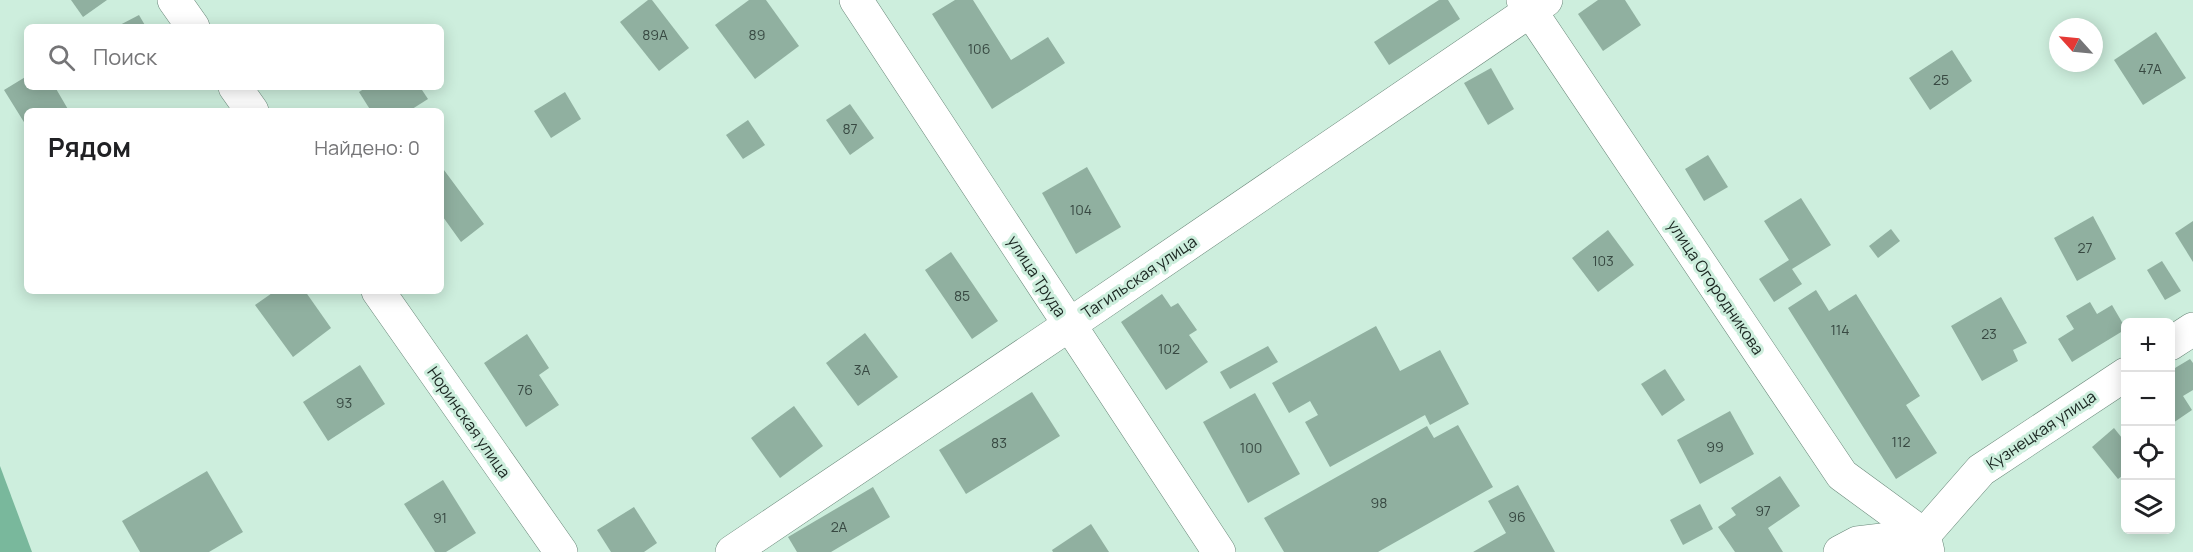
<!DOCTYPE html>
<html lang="ru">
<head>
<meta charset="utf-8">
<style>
	:root { --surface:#fff; --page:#f2f2f2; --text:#202124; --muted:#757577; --line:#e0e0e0 }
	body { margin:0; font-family:Manrope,sans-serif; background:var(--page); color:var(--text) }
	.controls { position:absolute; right:18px; bottom:18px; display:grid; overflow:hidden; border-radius:9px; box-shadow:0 3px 15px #0003 }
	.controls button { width:54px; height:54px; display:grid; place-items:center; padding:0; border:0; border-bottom:2px solid var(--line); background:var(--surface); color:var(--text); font:30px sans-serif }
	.compass { position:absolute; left:2049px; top:18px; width:54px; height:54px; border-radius:50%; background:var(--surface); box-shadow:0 3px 15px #0003; rotate:297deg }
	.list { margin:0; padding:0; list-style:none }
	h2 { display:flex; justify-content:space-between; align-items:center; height:78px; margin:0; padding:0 24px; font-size:26px }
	h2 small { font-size:20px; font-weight:400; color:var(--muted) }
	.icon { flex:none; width:33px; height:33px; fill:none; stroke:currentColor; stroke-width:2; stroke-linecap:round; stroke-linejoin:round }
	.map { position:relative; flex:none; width:2193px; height:552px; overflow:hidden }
	.search { position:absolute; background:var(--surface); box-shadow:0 3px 15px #0003; left:24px; top:24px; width:420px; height:66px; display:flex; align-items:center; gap:15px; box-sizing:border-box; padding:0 21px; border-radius:9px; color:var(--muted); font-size:22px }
	.panel { position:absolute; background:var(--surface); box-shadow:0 3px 15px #0003; left:24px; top:108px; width:420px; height:186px; border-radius:9px }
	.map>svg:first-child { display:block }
	.forest { fill:#79b89c }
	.building { fill:#90b0a0 }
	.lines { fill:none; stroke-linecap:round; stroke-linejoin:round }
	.minor-casing { stroke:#698779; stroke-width:34 }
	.secondary-casing { stroke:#698779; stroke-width:34 }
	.minor { stroke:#fff; stroke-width:33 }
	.secondary { stroke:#fff; stroke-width:33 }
	.labels { text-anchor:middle; stroke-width:6; stroke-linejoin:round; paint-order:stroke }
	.number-label { font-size:14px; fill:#384942 }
	.street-label { font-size:16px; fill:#1b2722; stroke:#cdeedd }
</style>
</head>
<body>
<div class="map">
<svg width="2193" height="552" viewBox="0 0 2193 552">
	<rect width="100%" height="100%" fill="#cdeedd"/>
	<!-- forest -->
	<polygon class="forest" points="0,466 32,552 0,552"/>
	<!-- building -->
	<g class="building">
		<polygon points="71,0 107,0 83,17"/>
		<polygon points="648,0 652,0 689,48 659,71 620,22"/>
		<polygon points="749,0 766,0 799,46 755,79 715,25"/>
		<polygon points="955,0 973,0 1011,60 1048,37 1065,63 992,109 932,14"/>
		<polygon points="1439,0 1448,0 1460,19 1389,65 1374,42"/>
		<polygon points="1598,0 1625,0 1641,25 1603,51 1578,14"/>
		<polygon points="139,15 146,27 116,27"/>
		<polygon points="2156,32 2186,78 2143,105 2114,60"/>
		<polygon points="1952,50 1972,81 1930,110 1909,78"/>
		<polygon points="1491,68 1514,109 1488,125 1464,83"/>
		<polygon points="27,76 27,87 55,87 69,111 27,111 27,127 4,90"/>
		<polygon points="367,87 420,87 428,99 409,111 371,111 359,92"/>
		<polygon points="565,92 581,119 551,138 534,111"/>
		<polygon points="850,104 874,138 850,155 826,120"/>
		<polygon points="748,120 765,145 743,159 726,135"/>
		<polygon points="1708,155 1728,187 1704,201 1685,169"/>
		<polygon points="441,166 484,224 461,242 443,217 441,218"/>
		<polygon points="1087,167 1121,227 1076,254 1042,193"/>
		<polygon points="1801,198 1831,245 1792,269 1802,284 1774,302 1759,279 1789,260 1764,221"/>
		<polygon points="2093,216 2116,259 2077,281 2054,238"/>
		<polygon points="2193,221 2193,262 2175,233"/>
		<polygon points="1891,229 1900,241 1878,258 1869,246"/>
		<polygon points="1608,230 1634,265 1598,292 1572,258"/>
		<polygon points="951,252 998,321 972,339 925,270"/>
		<polygon points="2162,261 2181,291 2165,300 2147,270"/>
		<polygon points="1816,290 1829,311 1856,294 1920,396 1906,405 1937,453 1896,479 1788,308"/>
		<polygon points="275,291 305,291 331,328 293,357 255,305"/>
		<polygon points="1162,294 1171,307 1178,303 1197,330 1189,335 1208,362 1166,390 1121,322"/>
		<polygon points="2001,297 2027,343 2013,350 2018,361 1982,381 1951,326"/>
		<polygon points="2090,302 2097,314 2112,305 2126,329 2072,362 2058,339 2074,329 2066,316"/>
		<polygon points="1376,326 1400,371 1440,350 1469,404 1430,425 1425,415 1330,467 1305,422 1318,415 1310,401 1289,413 1272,383"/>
		<polygon points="865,333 898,377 858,406 826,363"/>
		<polygon points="527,334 549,368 539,375 559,405 526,427 484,363"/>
		<polygon points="1268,346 1278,362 1230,389 1220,372"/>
		<polygon points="2190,359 2193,363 2193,390 2183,396 2192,410 2170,425 2170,371"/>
		<polygon points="360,365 385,404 328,441 303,402"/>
		<polygon points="1665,369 1685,400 1662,416 1641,384"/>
		<polygon points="1032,392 1060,436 966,494 939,450"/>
		<polygon points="1255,393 1300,474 1248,503 1203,422"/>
		<polygon points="794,406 823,446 780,478 751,438"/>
		<polygon points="1730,411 1754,454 1700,484 1677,440"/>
		<polygon points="1458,425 1493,487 1378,552 1284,552 1264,518 1427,426 1434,438"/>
		<polygon points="2114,428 2126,443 2126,473 2118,479 2092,447"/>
		<polygon points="207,471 243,532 209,552 140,552 122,521"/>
		<polygon points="1780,476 1800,506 1768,528 1783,552 1735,552 1718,527 1736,515 1731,508"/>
		<polygon points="443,480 476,533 446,552 435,552 404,504"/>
		<polygon points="1518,485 1555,552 1473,552 1506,533 1488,501"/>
		<polygon points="873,487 890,517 831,552 797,552 788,537"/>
		<polygon points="1700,504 1713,529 1683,545 1670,520"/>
		<polygon points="634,507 657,543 644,552 611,552 597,530"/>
		<polygon points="1091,524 1109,552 1053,552 1052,550"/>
	</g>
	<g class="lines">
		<defs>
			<g id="minor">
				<polyline points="174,0 193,27"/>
				<polyline points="856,0 1219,552"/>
				<polyline points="1523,0 1842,475 1924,535"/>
				<polyline points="235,87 252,111"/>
				<polyline points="378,291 561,552"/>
				<polyline points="732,552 1069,325 1546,0"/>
				<polyline points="1840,552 1857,543 1924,535"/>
			</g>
			<g id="secondary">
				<polyline points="2170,344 2193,329"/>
				<polyline points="1928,552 1924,535 1981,470 2126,374"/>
			</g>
		</defs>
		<!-- minor casing -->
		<use href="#minor" class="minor-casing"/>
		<!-- secondary casing -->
		<use href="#secondary" class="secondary-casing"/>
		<!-- minor -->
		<use href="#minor" class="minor"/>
		<!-- secondary -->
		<use href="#secondary" class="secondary"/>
	</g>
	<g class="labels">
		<!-- number labels -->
		<g class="number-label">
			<text x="655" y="40">89А</text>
			<text x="757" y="40">89</text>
			<text x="979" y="54">106</text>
			<text x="2150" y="74">47А</text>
			<text x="1941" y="85">25</text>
			<text x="850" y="134">87</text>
			<text x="1081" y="215">104</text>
			<text x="2085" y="253">27</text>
			<text x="1603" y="266">103</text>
			<text x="962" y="301">85</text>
			<text x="1840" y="335">114</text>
			<text x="1989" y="339">23</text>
			<text x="1169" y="354">102</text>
			<text x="862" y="375">3А</text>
			<text x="525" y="395">76</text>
			<text x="344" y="408">93</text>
			<text x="1901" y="447">112</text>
			<text x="999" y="448">83</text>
			<text x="1715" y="452">99</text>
			<text x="1251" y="453">100</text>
			<text x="1379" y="508">98</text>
			<text x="1763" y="516">97</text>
			<text x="1517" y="522">96</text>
			<text x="440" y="523">91</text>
			<text x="839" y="532">2А</text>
		</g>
		<!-- street labels -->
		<g class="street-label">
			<text transform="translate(1037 276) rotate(57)" y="6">улица Труда</text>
			<text transform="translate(1139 277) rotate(-34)" y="6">Тагильская улица</text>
			<text transform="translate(1716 287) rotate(56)" y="6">улица Огородникова</text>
			<text transform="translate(469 422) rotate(55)" y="6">Норинская улица</text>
			<text transform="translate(2041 430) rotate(-34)" y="6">Кузнецкая улица</text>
		</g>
	</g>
</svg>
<div class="controls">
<button>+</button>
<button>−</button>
<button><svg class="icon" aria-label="locate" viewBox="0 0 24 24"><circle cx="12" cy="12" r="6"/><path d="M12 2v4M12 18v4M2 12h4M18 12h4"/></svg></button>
<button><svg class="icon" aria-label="layers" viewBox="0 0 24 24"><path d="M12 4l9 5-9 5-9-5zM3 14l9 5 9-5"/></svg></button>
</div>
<svg class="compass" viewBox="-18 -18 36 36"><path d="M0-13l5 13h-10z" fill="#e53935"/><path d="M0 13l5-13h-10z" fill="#757577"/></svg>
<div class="search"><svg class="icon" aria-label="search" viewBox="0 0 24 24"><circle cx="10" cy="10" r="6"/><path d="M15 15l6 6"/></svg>Поиск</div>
<section class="panel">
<h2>Рядом<small>Найдено: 0</small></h2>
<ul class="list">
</ul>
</section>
</div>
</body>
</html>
